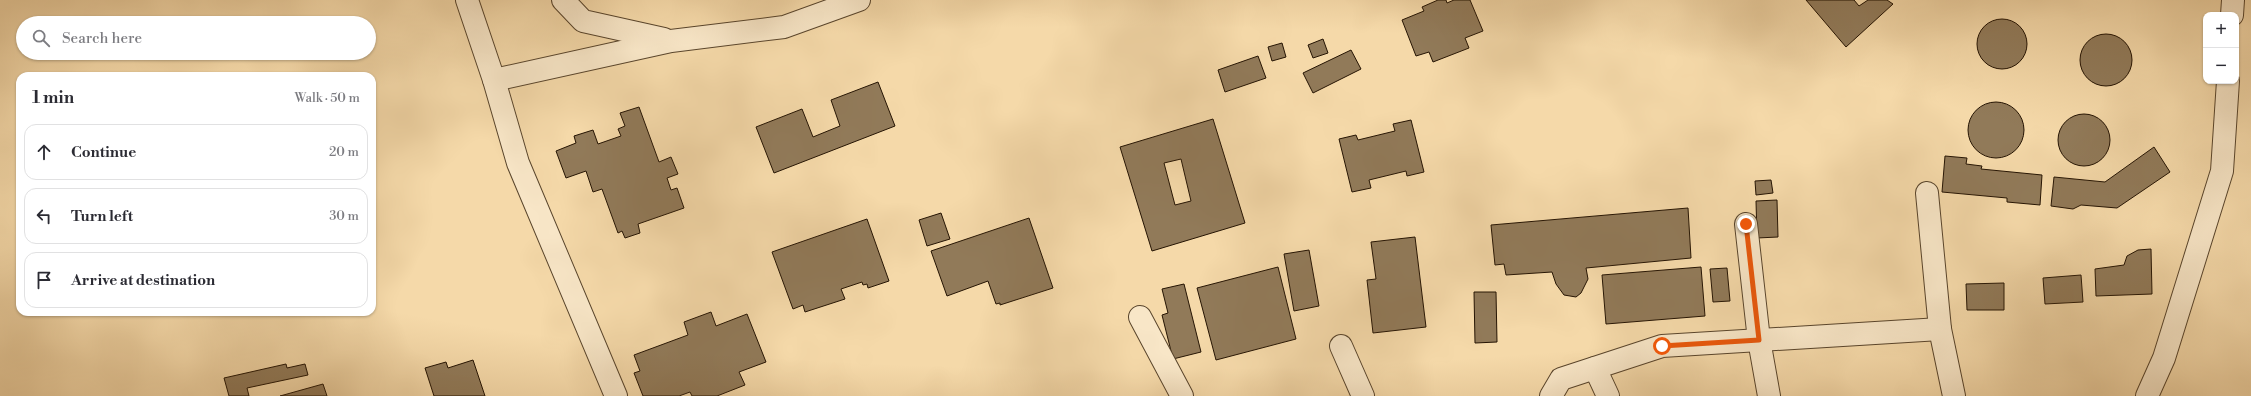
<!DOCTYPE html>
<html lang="en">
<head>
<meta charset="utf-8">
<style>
	:root { --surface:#fff; --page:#f2f2f3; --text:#2b2b33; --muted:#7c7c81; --line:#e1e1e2 }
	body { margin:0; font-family:"Libre Bodoni",serif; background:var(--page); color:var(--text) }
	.controls { position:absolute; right:12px; top:12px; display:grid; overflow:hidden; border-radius:8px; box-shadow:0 1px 3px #0004 }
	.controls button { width:36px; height:36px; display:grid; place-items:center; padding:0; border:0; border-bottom:1px solid var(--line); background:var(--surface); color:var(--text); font:20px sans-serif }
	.stop { position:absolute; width:12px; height:12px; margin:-9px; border:3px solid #ea580c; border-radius:50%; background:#fff }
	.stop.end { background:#ea580c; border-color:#fff; box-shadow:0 1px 4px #0008 }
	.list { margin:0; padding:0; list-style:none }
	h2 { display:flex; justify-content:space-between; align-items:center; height:52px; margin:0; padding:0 16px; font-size:17px }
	h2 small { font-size:13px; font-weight:400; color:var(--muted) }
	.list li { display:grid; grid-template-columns:26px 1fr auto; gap:12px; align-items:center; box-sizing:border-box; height:56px; margin:0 8px 8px; padding:0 8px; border:1px solid var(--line); border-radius:12px }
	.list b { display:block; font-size:15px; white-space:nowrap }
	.list em { font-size:13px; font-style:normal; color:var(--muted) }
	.icon { flex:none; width:22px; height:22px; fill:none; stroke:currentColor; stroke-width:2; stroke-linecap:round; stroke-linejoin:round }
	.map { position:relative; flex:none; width:2251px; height:396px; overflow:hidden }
	.search { position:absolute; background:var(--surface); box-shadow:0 1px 3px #0004; left:16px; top:16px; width:360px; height:44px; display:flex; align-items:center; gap:10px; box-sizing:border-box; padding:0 14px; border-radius:22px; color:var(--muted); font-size:15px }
	.panel { position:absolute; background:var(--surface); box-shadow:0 1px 3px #0004; left:16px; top:72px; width:360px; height:244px; border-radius:12px }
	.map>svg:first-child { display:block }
	.building { fill:#917a59; stroke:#251403; fill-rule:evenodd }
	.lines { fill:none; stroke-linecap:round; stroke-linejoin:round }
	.minor-casing { stroke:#59452c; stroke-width:24 }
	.minor { stroke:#f8e6c7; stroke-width:22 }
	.route { stroke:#ea580c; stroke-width:5 }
</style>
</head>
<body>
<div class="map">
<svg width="2251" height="396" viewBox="0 0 2251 396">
	<rect width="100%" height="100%" fill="#f5d9a9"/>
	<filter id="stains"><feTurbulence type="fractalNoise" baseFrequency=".005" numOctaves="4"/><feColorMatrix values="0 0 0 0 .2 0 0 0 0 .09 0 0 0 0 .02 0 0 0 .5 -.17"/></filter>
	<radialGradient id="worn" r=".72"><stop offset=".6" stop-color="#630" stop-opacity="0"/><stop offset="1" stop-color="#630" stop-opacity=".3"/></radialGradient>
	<!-- building -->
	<g class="building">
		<polygon points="1438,0 1446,0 1447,3 1454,0 1470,0 1483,31 1465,38 1469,48 1433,62 1429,52 1416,56 1402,20 1424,11 1422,7"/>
		<polygon points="1806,0 1854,0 1859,6 1868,0 1887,0 1893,4 1846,47"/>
		<circle cx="2002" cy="44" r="25"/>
		<circle cx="2106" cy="60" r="26"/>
		<polygon points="1323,39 1328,53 1313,58 1308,45"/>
		<polygon points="1282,43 1286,57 1272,61 1268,47"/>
		<polygon points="1351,50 1361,69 1313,93 1303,73"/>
		<polygon points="1258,56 1266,78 1225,92 1218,70"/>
		<polygon points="878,82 895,126 774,173 756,127 802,109 813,137 840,126 831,100"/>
		<circle cx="1996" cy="130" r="28"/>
		<polygon points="639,107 659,162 671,157 678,174 667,178 671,190 677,188 684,208 638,224 640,233 625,238 622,231 618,233 602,189 593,192 586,171 566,178 556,151 576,143 574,136 593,130 598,144 621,136 618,129 625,126 620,113"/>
		<circle cx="2084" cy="140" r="26"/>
		<path d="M1213,119L1245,223L1152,251L1120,147ZM1181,159L1191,201L1175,205L1164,163Z"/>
		<polygon points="1411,120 1424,172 1407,176 1406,171 1369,180 1371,188 1352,192 1339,139 1356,135 1358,140 1395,131 1393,124"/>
		<polygon points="2154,147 2170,172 2117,208 2081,205 2073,209 2051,206 2054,177 2105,182"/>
		<polygon points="1945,156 1967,158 1966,164 1982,166 1981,169 2042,175 2040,205 2007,202 2007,198 1942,192"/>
		<polygon points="1771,180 1773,193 1756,195 1755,181"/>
		<polygon points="1777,200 1778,237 1757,238 1756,201"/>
		<polygon points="1688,208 1691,258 1586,268 1588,279 1581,293 1576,297 1564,295 1556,284 1552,272 1506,275 1504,264 1495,265 1491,225"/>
		<polygon points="941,213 950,239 927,246 919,220"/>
		<polygon points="1029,218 1053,288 1000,305 1000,303 996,304 988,281 947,296 931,251"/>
		<polygon points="867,219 889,281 868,288 867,284 863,285 862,282 841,289 845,299 805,312 803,305 793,309 772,252"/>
		<polygon points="1415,237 1426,327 1373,333 1367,280 1376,279 1371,242"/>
		<polygon points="2151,249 2152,294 2096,296 2095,269 2124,265 2127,256 2138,250"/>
		<polygon points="1309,250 1319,306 1294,311 1284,254"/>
		<polygon points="1278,267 1296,339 1216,360 1197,288"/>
		<polygon points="1701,267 1705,316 1606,324 1602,275"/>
		<polygon points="1727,268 1730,301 1713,302 1710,269"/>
		<polygon points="2081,275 2083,302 2045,304 2043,278"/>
		<polygon points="2004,283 2004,310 1967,310 1966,284"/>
		<polygon points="1184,284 1201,352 1173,359 1162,315 1168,313 1162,289"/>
		<polygon points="1474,292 1496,292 1497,342 1475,343"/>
		<polygon points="711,312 716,326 747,314 766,362 739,372 745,385 717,396 692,396 690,392 679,396 643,396 634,373 640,371 634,355 688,335 684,322"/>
		<polygon points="473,360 485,396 434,396 425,368 446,362 448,368"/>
		<polygon points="286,364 287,368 305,364 308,375 247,388 249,396 229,396 224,378"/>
		<polygon points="323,384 327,396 280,396"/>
	</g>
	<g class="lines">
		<defs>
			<g id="minor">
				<polyline points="467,0 494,80 518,163 616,396"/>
				<polyline points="563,0 583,21 664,39"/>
				<polyline points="2232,15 2233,0"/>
				<polyline points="494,80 671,41 784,27 859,0"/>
				<polyline points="1927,193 1940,329 1954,396"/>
				<polyline points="1746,224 1759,340 1769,396"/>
				<polyline points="1140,317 1182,396"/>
				<polyline points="1341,346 1363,396"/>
				<polyline points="1595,368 1608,396"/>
				<polyline points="1551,396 1561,379 1662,346 1940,329"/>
				<polyline points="2147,396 2164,358 2222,171 2228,81"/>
			</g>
		</defs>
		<!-- minor casing -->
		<use href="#minor" class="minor-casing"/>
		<!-- minor -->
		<use href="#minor" class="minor"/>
	</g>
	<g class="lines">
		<!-- route -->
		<polyline class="route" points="1662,346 1759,340 1746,224"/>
	</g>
	<rect width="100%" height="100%" filter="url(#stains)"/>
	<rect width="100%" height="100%" fill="url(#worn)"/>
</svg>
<div class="controls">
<button>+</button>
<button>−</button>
</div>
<div class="stop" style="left:1662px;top:346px"></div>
<div class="stop end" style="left:1746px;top:224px"></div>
<div class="search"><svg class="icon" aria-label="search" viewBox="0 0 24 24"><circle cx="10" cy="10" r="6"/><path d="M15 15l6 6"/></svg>Search here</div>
<section class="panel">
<h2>1 min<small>Walk · 50 m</small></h2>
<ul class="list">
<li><svg class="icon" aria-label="ahead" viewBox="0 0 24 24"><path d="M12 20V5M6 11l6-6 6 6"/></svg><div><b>Continue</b></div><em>20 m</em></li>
<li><svg class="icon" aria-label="left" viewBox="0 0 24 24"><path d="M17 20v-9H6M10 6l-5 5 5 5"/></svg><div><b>Turn left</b></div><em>30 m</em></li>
<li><svg class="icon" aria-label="arrive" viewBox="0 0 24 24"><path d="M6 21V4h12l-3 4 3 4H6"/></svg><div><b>Arrive at destination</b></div></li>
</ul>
</section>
</div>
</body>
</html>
